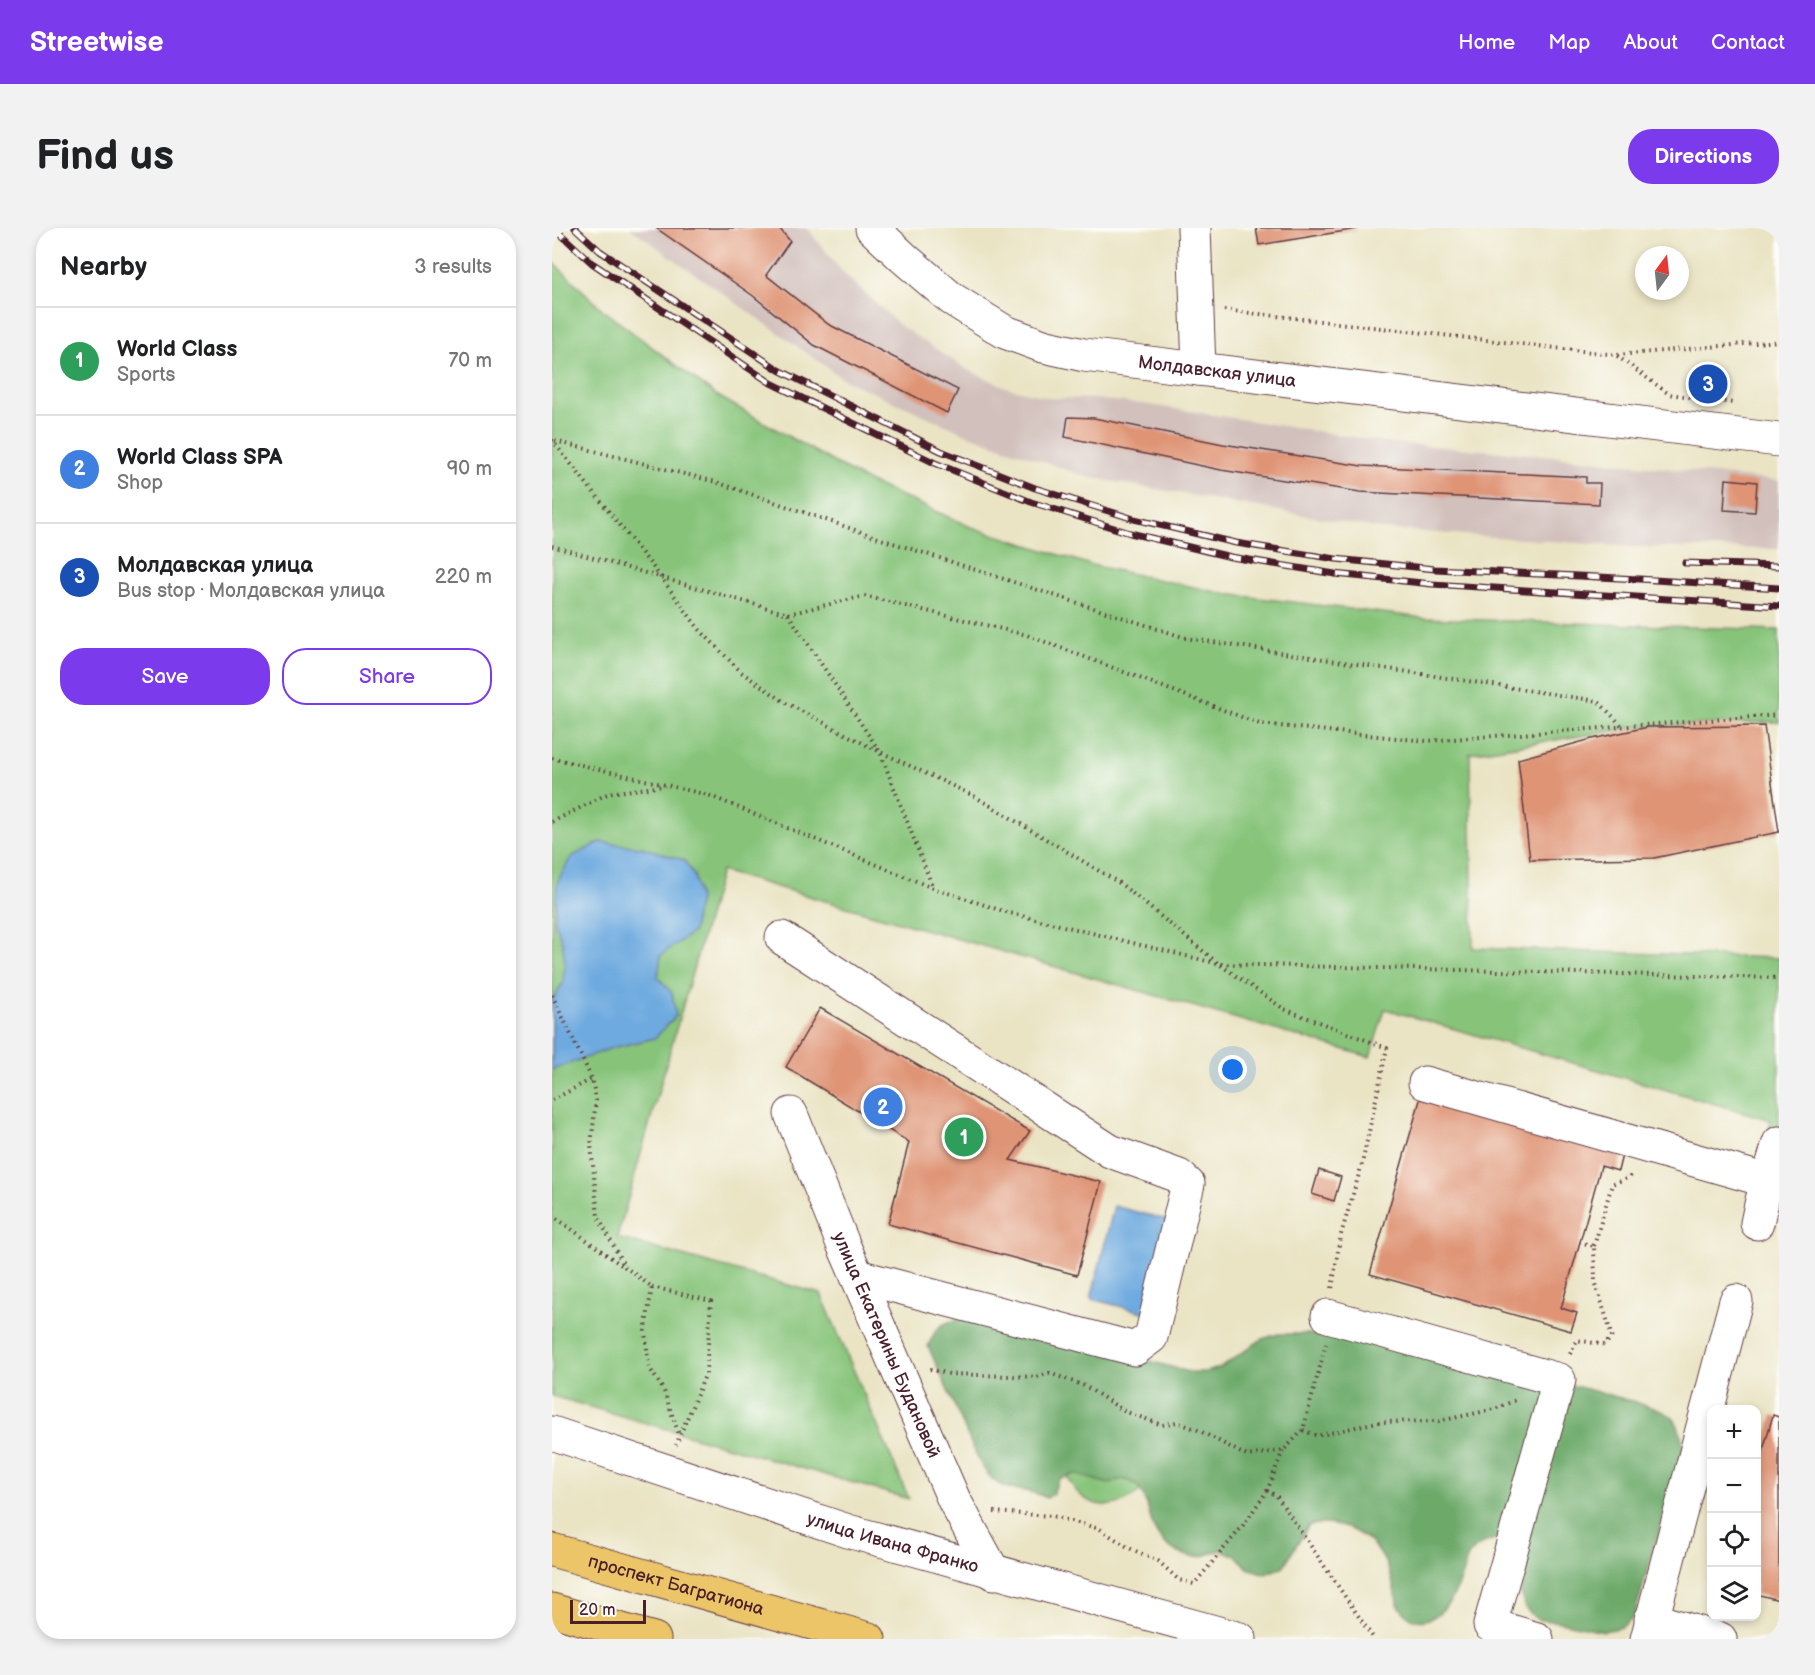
<!DOCTYPE html>
<html lang="en">
<head>
<meta charset="utf-8">
<style>
	:root { --surface:#fff; --page:#f2f2f2; --text:#202124; --muted:#757577; --line:#e0e0e0; --accent:#7c3aed }
	body { margin:0; font-family:"Balsamiq Sans",sans-serif; background:var(--page); color:var(--text) }
	.controls { position:absolute; right:18px; bottom:18px; display:grid; overflow:hidden; border-radius:12px; box-shadow:0 3px 9px #0003 }
	.controls button { width:54px; height:54px; display:grid; place-items:center; padding:0; border:0; border-bottom:2px solid var(--line); background:var(--surface); color:var(--text); font:30px sans-serif }
	.compass { position:absolute; left:1083px; top:18px; width:54px; height:54px; border-radius:50%; background:var(--surface); box-shadow:0 3px 9px #0003; rotate:15deg }
	.scale { position:absolute; left:18px; bottom:15px; width:76px; box-sizing:border-box; padding-left:6px; border:3px solid #4a1f2b; border-top:0; font-size:16px; line-height:21px; white-space:nowrap; color:#4a1f2b; -webkit-text-stroke:4px #fdfcf7; paint-order:stroke }
	.you { position:absolute; left:681px; top:842px; width:21px; height:21px; margin:-15px; border:4px solid #fff; border-radius:50%; background:#1a73e8; box-shadow:0 0 0 9px #1a73e833 }
	.badge { display:grid; place-items:center; width:39px; height:39px; border-radius:50%; background:var(--accent); color:#fff; font-size:20px; font-weight:700 }
	.pin { position:absolute; translate:-50% -50%; border:3px solid #fff; box-shadow:0 2px 6px #0006 }
	.list { margin:0; padding:0; list-style:none }
	h2 { display:flex; justify-content:space-between; align-items:center; height:78px; margin:0; padding:0 24px; font-size:26px }
	h2 small { font-size:20px; font-weight:400; color:var(--muted) }
	.list li { display:grid; grid-template-columns:39px 1fr auto; gap:18px; align-items:center; box-sizing:border-box; height:108px; padding:0 24px; border-top:2px solid var(--line) }
	.list b { display:block; font-size:22px; white-space:nowrap }
	.list p { margin:0; font-size:20px; white-space:nowrap; color:var(--muted) }
	.list em { font-size:20px; font-style:normal; color:var(--muted) }
	.actions { display:flex; gap:12px; padding:18px 24px }
	.actions a { flex:1; padding:14px 0; border:2px solid var(--accent); border-radius:24px; text-align:center; font-size:21px; color:var(--accent) }
	.actions .main { background:var(--accent); color:#fff }
	.icon { flex:none; width:33px; height:33px; fill:none; stroke:currentColor; stroke-width:2; stroke-linecap:round; stroke-linejoin:round }
	.map { position:relative; flex:none; width:1227px; height:1411px; overflow:hidden; border-radius:24px }
	header { display:flex; align-items:center; gap:36px; box-sizing:border-box; height:84px; padding:0 30px; background:var(--accent); color:#fff }
	header strong { font-size:28px }
	nav { display:flex; gap:33px; margin-inline-start:auto; font-size:21px }
	.intro { display:flex; align-items:center; justify-content:space-between; box-sizing:border-box; height:144px; padding:0 36px }
	h1 { margin:0; font-size:42px }
	.button { padding:15px 27px; border-radius:24px; background:var(--accent); color:#fff; font-size:21px; font-weight:700 }
	main { display:flex; gap:36px; padding:0 36px }
	aside { flex:1; background:var(--surface); border-radius:24px; box-shadow:0 3px 9px #0003 }
	.map>svg:first-child { display:block }
	.industrial { fill:#d1c0bc }
	.green { fill:#87c47a; stroke:#687252; stroke-width:1.5 }
	.forest { fill:#6daa6a; stroke:#5c644a; stroke-width:1.5 }
	.water { fill:#6eaadf; stroke:#5c6485; stroke-width:1.5 }
	.building { fill:#df9476 }
	.lines { fill:none; stroke-linecap:round; stroke-linejoin:round }
	.minor-casing { stroke:#623d42; stroke-width:35 }
	.major-casing { stroke:#623d42; stroke-width:35 }
	.path { stroke:#623d42; stroke-width:4; stroke-dasharray:1.5 4.5; stroke-linecap:butt }
	.minor { stroke:#fff; stroke-width:33 }
	.major { stroke:#ecc569; stroke-width:33 }
	.rail-casing { stroke:#4a1f2b; stroke-width:7 }
	.rail { stroke:#fdfcf7; stroke-width:4.5; stroke-dasharray:14; stroke-linecap:butt }
	.labels { text-anchor:middle; stroke-width:5; stroke-linejoin:round; paint-order:stroke }
	.street-label { font-size:18px; fill:#4a1f2b; stroke:#fdfcf7 }
</style>
</head>
<body>
<header>
<strong>Streetwise</strong>
<nav><a>Home</a><a>Map</a><a>About</a><a>Contact</a></nav>
</header>
<div class="intro"><h1>Find us</h1><a class="button">Directions</a></div>
<main>
<aside>
<h2>Nearby<small>3 results</small></h2>
<ul class="list">
<li><span class="badge" style="background:#2e9e5b">1</span><div><b>World Class</b><p>Sports</p></div><em>70 m</em></li>
<li><span class="badge" style="background:#3f7fe0">2</span><div><b>World Class SPA</b><p>Shop</p></div><em>90 m</em></li>
<li><span class="badge" style="background:#1a4fb4">3</span><div><b>Молдавская улица</b><p>Bus stop · Молдавская улица</p></div><em>220 m</em></li>
</ul>
<div class="actions"><a class="main">Save</a><a>Share</a></div>
</aside>
<div class="map">
<svg width="1227" height="1411" viewBox="0 0 1227 1411">
	<rect width="100%" height="100%" fill="#fdfcf7"/>
	<filter id="ink" filterUnits="userSpaceOnUse"><feTurbulence type="fractalNoise" baseFrequency=".0167" numOctaves="2"/><feDisplacementMap in="SourceGraphic" scale="12" xChannelSelector="R" yChannelSelector="G"/><feConvolveMatrix kernelMatrix="1 2 1 2 8 2 1 2 1" color-interpolation-filters="sRGB"/></filter>
	<filter id="wash" filterUnits="userSpaceOnUse"><feTurbulence type="fractalNoise" baseFrequency=".008" numOctaves="4" result="noise"/><feDisplacementMap in="SourceGraphic" scale="24" xChannelSelector="R" yChannelSelector="G"/><feGaussianBlur stdDeviation="1.35" result="paint"/><feColorMatrix in="noise" values="0 0 0 0 0 0 0 0 0 0 0 0 0 0 0 0 0 1.4 0 .05"/><feComposite in="paint" operator="in"/></filter>
	<g filter="url(#wash)">
		<rect width="100%" height="100%" fill="#eae4c5"/>
		<!-- industrial -->
		<polygon class="industrial" points="78,0 255,0 292,46 350,99 416,142 456,160 498,170 542,171 591,176 840,215 1003,228 1227,253 1227,321 1081,319 830,301 535,249 414,206 293,152"/>
		<!-- green -->
		<g class="green">
			<polygon points="0,33 52,83 164,167 311,251 419,299 539,337 674,366 872,390 1227,402 1227,494 1094,498 918,525 921,720 1227,730 1227,977 1198,970 1219,892 833,781 818,829 169,643 65,1010 269,1066 357,1271 0,1168"/>
			<path d="M549,1190L590,1262C560,1288 528,1280 513,1244Z"/>
		</g>
		<!-- forest -->
		<path class="forest" d="M410,1091L573,1126L637,1144H653L668,1140L710,1111L726,1106H758L773,1110L790,1108L867,1117L1080,1173C1113,1185 1128,1181 1131,1222L1082,1388L1070,1399L1052,1403L1003,1393L986,1392L973,1380L969,1365L970,1349L973,1333L957,1308C942,1310 923,1315 915,1331C913,1335 913,1340 912,1344C906,1362 893,1388 873,1392C861,1395 849,1384 845,1373C842,1364 841,1352 837,1343C824,1308 793,1292 757,1297L731,1339L713,1346L696,1340L684,1328L669,1322C659,1325 647,1331 637,1328C621,1325 605,1311 600,1295C596,1283 595,1271 587,1260C584,1255 577,1253 571,1251L556,1256L523,1246L507,1251L501,1265L495,1270C463,1254 449,1272 427,1233L376,1118C384,1099 389,1094 410,1091Z"/>
		<!-- water -->
		<g class="water">
			<polygon points="48,614 89,619 132,632 142,647 147,670 141,704 109,727 106,749 120,765 124,788 103,810 60,820 0,842 0,773 11,755 13,734 10,714 3,694 5,655 19,629"/>
			<polygon points="562,978 619,993 595,1085 539,1071"/>
		</g>
		<g id="blocks">
			<!-- building -->
			<g class="building">
				<polygon points="104,0 227,0 238,13 214,47 276,96 406,162 395,185 262,117 200,67"/>
				<polygon points="704,0 805,0 805,1 707,17"/>
				<polygon points="516,189 542,190 671,216 810,238 1034,249 1034,255 1048,255 1047,276 808,264 669,242 513,209"/>
				<polygon points="1174,251 1205,254 1203,284 1172,282"/>
				<polygon points="1212,498 1227,604 1102,630 978,632 966,531 1040,511 1096,499"/>
				<polygon points="268,780 478,903 458,932 549,954 525,1047 336,996 357,914 234,839"/>
				<polygon points="870,865 1071,923 1066,943 1049,938 1028,1014 1009,1080 1025,1085 1019,1103 818,1046"/>
				<polygon points="767,942 789,949 782,973 760,966"/>
				<polygon points="1221,1187 1227,1189 1227,1372 1204,1366 1204,1247"/>
			</g>
		</g>
	</g>
	<g filter="url(#ink)">
		<use href="#blocks" fill-opacity="0" stroke="#623d42" stroke-width="1.5"/>
		<g class="lines">
			<defs>
				<g id="minor">
					<path id="s1" d="M320,0L353,31L400,71L453,104L491,118L532,127L1227,212"/>
					<polyline points="642,0 647,141"/>
					<polyline points="230,710 558,923 627,948 636,956 599,1109 583,1121 305,1048"/>
					<polyline points="873,855 1216,953"/>
					<path id="s2" d="M239,886L291,1016L402,1272L442,1345"/>
					<polyline points="1205,995 1210,972 1227,915"/>
					<polyline points="776,1088 1007,1152 938,1397 985,1411"/>
					<path id="s3" d="M0,1205L296,1303L688,1411"/>
					<polyline points="1099,1391 1168,1411"/>
					<polyline points="1095,1411 1184,1073"/>
				</g>
				<g id="major">
					<path id="s4" d="M0,1322L317,1411"/>
					<polyline points="0,1382 102,1411"/>
				</g>
			</defs>
			<!-- minor casing -->
			<use href="#minor" class="minor-casing"/>
			<!-- major casing -->
			<use href="#major" class="major-casing"/>
			<!-- path -->
			<g class="path">
				<polyline points="672,82 1065,127 1227,113"/>
				<polyline points="1065,128 1117,166 1182,175"/>
				<polyline points="0,212 108,348 147,401 189,444 234,475 318,519 422,568 569,656 667,736 732,781 835,820 810,936 788,1010 780,1061"/>
				<polyline points="3,213 164,254 341,315 634,410 1046,473 1069,497"/>
				<polyline points="0,318 236,386 312,368 475,407 708,496 874,513 1227,487"/>
				<polyline points="236,386 328,524 381,660"/>
				<polyline points="0,530 156,567 381,660 454,684 667,736 1227,750"/>
				<polyline points="0,594 57,565 113,558"/>
				<polyline points="0,767 40,851 44,872 39,917 46,989 73,1039 100,1059 93,1103 97,1139 112,1163 127,1207"/>
				<polyline points="0,872 40,851"/>
				<polyline points="0,987 72,1039"/>
				<polyline points="1042,1018 1060,956 1078,949 1080,944"/>
				<polyline points="100,1059 159,1073 154,1145 124,1217"/>
				<polyline points="1018,1126 1025,1112 1053,1117 1060,1108 1043,1053 1042,1018 1028,1014"/>
				<polyline points="378,1141 397,1146 485,1149 497,1145 533,1158 572,1183 610,1197 625,1194 646,1202 695,1228 732,1222 751,1202 774,1116"/>
				<polyline points="751,1202 765,1208 825,1194 888,1193 943,1181 966,1171"/>
				<polyline points="715,1263 731,1222"/>
				<polyline points="442,1284 500,1288 548,1301 577,1320 606,1333 627,1352 642,1356 690,1299 715,1263 724,1267 822,1411"/>
			</g>
			<!-- minor -->
			<use href="#minor" class="minor"/>
			<!-- major -->
			<use href="#major" class="major"/>
			<defs>
				<g id="rail">
					<polyline points="2,0 40,35 219,155 383,235 479,274 578,305 679,329 783,346 880,356 1227,378"/>
					<polyline points="23,0 48,23 227,142 389,223 483,260 582,291 684,315 784,331 883,341 1087,351 1227,360"/>
					<polyline points="1133,335 1227,338"/>
				</g>
			</defs>
			<!-- rail casing -->
			<use href="#rail" class="rail-casing"/>
			<!-- rail -->
			<use href="#rail" class="rail"/>
		</g>
	</g>
	<g class="labels">
		<!-- street labels -->
		<g class="street-label">
			<text dy="6" stroke="none"><textPath href="#s1" startOffset="386">Молдавская улица</textPath></text>
			<text dy="6" stroke="none"><textPath href="#s2" startOffset="250">улица Екатерины Будановой</textPath></text>
			<text dy="6" stroke="none"><textPath href="#s3" startOffset="358">улица Ивана Франко</textPath></text>
			<text dy="6" stroke="none"><textPath href="#s4" startOffset="129">проспект Багратиона</textPath></text>
		</g>
	</g>
</svg>
<div class="controls">
<button>+</button>
<button>−</button>
<button><svg class="icon" aria-label="locate" viewBox="0 0 24 24"><circle cx="12" cy="12" r="6"/><path d="M12 2v4M12 18v4M2 12h4M18 12h4"/></svg></button>
<button><svg class="icon" aria-label="layers" viewBox="0 0 24 24"><path d="M12 4l9 5-9 5-9-5zM3 14l9 5 9-5"/></svg></button>
</div>
<svg class="compass" viewBox="-18 -18 36 36"><path d="M0-13l5 13h-10z" fill="#e53935"/><path d="M0 13l5-13h-10z" fill="#757577"/></svg>
<div class="scale">20 m</div>
<div class="you"></div>
<div class="pin badge" style="left:412px;top:909px;background:#2e9e5b">1</div>
<div class="pin badge" style="left:331px;top:879px;background:#3f7fe0">2</div>
<div class="pin badge" style="left:1156px;top:156px;background:#1a4fb4">3</div>
</div>
</main>
</body>
</html>
